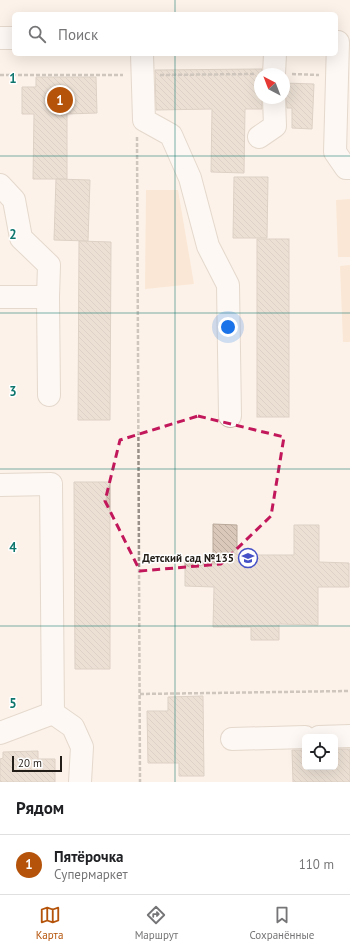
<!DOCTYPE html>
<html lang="ru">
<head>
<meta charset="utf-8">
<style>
	:root { --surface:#fff; --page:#f2f2f2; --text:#202124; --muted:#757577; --line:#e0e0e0; --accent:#b45309 }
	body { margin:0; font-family:"PT Sans",sans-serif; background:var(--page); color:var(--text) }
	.controls { position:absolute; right:12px; bottom:12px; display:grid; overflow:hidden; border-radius:6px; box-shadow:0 4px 16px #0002 }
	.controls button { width:36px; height:36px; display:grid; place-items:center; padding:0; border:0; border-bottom:1px solid var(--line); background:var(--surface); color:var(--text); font:20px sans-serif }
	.compass { position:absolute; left:254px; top:68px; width:36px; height:36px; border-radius:50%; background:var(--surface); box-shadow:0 4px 16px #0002; rotate:318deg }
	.scale { position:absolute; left:12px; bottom:10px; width:50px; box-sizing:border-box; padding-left:4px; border:2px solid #241e18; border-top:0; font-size:11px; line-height:14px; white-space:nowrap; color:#241e18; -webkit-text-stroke:3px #fff; paint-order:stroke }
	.you { position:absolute; left:228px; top:327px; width:14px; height:14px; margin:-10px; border:3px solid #fff; border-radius:50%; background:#1a73e8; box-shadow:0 0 0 6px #1a73e833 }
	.badge { display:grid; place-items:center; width:26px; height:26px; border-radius:50%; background:var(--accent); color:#fff; font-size:13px; font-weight:700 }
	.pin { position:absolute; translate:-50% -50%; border:2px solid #fff; box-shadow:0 1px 4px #0006 }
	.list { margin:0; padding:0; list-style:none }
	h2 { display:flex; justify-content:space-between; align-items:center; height:52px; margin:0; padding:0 16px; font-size:17px }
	h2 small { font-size:13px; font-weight:400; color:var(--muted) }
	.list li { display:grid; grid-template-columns:26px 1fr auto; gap:12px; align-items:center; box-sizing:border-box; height:60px; padding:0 16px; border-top:1px solid var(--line) }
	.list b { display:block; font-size:15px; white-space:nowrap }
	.list p { margin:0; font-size:13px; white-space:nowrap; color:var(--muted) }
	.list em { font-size:13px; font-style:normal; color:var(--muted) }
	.icon { flex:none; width:22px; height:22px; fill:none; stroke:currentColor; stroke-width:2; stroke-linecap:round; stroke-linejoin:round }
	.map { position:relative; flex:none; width:350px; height:782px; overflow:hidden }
	.search { position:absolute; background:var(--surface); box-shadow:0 4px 16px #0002; left:12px; right:12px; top:12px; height:44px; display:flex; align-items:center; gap:10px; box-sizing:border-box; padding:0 14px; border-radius:6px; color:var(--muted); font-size:15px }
	.sheet { height:112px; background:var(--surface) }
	nav { display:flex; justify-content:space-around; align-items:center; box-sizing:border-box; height:56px; border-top:1px solid var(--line); background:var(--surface); font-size:11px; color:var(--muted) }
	nav a { display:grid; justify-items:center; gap:2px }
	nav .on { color:var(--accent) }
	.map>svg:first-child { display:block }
	.park { fill:#fbdabd }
	.building { fill:url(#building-back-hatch); stroke:#b9a89a }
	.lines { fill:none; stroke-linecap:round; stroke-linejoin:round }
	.minor-casing { stroke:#cab9aa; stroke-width:24 }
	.path { stroke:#999189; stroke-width:2.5; stroke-dasharray:4 2; stroke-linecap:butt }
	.minor { stroke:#fff; stroke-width:22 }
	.marked { fill:none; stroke:#c2185b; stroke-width:3; stroke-dasharray:8 5; stroke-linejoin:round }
	.grid { fill:none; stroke:#0f766e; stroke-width:1; stroke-opacity:0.55 }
	.labels { text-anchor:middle; stroke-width:3; stroke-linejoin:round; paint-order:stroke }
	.poi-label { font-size:11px; font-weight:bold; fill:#241e18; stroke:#fff; text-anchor:end }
	.grid-label { font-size:13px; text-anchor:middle; font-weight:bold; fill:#0f766e; stroke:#fff; stroke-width:3; stroke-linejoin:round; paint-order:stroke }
</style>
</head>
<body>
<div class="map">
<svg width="350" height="782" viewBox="0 0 350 782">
	<defs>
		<pattern id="building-back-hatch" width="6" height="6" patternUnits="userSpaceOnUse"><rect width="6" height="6" fill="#dac9ba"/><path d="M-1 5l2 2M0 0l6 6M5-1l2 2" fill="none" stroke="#bbac9f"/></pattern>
	</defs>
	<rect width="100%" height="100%" fill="#fcf2e9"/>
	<!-- park -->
	<g class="park">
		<polygon points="146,190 178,190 194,284 145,289"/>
		<polygon points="350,199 350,257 338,257 336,200"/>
		<polygon points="350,265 350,342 343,342 340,266"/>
	</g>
	<!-- building -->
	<g class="building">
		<polygon points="262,69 262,74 260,74 260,98 262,98 262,109 245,109 244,173 211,172 212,109 156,110 155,70"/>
		<polygon points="36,77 96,77 97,113 67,114 67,179 33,179 34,114 22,114 22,87 36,87"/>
		<polygon points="284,83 314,84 312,129 292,128 292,108 287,108"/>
		<polygon points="234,177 268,177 267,238 233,238"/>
		<polygon points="56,179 90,180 88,241 54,240"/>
		<rect x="257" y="239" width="32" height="178"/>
		<polygon points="79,241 111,242 110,420 78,420"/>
		<polygon points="74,482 110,482 110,669 75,669"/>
		<polygon points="213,524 237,525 237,555 294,555 294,525 319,525 319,562 349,563 349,587 318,587 318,625 279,624 279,640 251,640 251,627 213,627 214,587 185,586 185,561 213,561"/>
		<polygon points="203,696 204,776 179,776 179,763 148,763 147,711 168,711 168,697"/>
		<polygon points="335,749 350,749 350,782 293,782 292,750 305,750 305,767 335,767"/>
		<polygon points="38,751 38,759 55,759 55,782 0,782 0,759 3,758 3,752"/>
	</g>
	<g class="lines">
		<defs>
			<g id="minor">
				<polyline points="0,38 14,38"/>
				<polyline points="338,42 335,152 346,168 350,168"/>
				<polyline points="142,54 144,120 171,135 190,178 208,246 228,285 230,416"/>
				<polyline points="274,74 275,54"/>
				<polyline points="259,137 275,126 274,98"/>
				<polyline points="0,185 14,200 21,238 49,265 48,297"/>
				<polyline points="0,297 48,297 49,395"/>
				<polyline points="0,485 51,484 53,713 73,727 82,747 80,782"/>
				<polyline points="0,733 53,713"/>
				<polyline points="319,737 350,736"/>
				<polyline points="232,739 305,737"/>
			</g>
		</defs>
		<!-- minor casing -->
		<use href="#minor" class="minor-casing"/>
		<!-- path -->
		<g class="path">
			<polyline points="292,74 319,75"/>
			<polyline points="0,75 123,75"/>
			<polyline points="160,75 255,74"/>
			<polyline points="137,137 140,782"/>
			<polyline points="140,694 350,691"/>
		</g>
		<!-- minor -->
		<use href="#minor" class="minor"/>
	</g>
	<!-- marked area -->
	<path d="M0 0H350V782H0ZM198,416L284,437L271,516L221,564L140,571L105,501L120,440Z" fill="#fcf2e9" fill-opacity=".55" fill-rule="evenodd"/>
	<path class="marked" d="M198,416L284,437L271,516L221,564L140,571L105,501L120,440Z"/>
	<!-- grid -->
	<path class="grid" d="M175,0V14M175,54V782M0,156H350M0,313H350M0,469H350M0,626H350"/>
	<!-- icons -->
	<defs>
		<symbol id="school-ring" viewBox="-11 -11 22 22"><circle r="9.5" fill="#fff" stroke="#4551c6" stroke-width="1.5"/><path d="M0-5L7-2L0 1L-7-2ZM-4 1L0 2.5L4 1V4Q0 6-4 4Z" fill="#4551c6"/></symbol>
	</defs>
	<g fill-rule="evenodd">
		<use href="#school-ring" x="237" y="547" width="22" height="22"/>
	</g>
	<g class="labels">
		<!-- poi labels -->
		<g class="poi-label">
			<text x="234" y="562">Детский сад №135</text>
		</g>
	</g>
	<g class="grid-label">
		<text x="13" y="83">1</text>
		<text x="13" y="239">2</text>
		<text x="13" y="396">3</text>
		<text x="13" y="552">4</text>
		<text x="13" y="708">5</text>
	</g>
</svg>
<div class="controls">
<button><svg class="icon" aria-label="locate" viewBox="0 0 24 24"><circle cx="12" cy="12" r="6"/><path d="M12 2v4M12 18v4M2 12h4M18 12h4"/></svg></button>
</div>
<svg class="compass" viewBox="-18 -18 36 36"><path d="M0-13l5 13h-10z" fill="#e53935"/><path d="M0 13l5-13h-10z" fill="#757577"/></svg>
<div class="scale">20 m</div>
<div class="you"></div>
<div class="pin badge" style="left:60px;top:100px">1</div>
<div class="search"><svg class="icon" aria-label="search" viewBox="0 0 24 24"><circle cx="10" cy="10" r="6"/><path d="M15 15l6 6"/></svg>Поиск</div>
</div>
<section class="sheet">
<h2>Рядом<small></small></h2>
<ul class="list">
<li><span class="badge">1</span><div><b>Пятёрочка</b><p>Супермаркет</p></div><em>110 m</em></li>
</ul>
</section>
<nav>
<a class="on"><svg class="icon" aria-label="map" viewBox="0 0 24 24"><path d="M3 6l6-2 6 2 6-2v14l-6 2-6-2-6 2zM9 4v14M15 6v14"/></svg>Карта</a>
<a><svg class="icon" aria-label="directions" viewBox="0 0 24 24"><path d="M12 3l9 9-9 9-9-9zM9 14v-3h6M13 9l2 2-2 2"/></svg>Маршрут</a>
<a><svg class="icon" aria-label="saved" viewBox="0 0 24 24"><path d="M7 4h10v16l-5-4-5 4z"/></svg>Сохранённые</a>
</nav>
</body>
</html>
